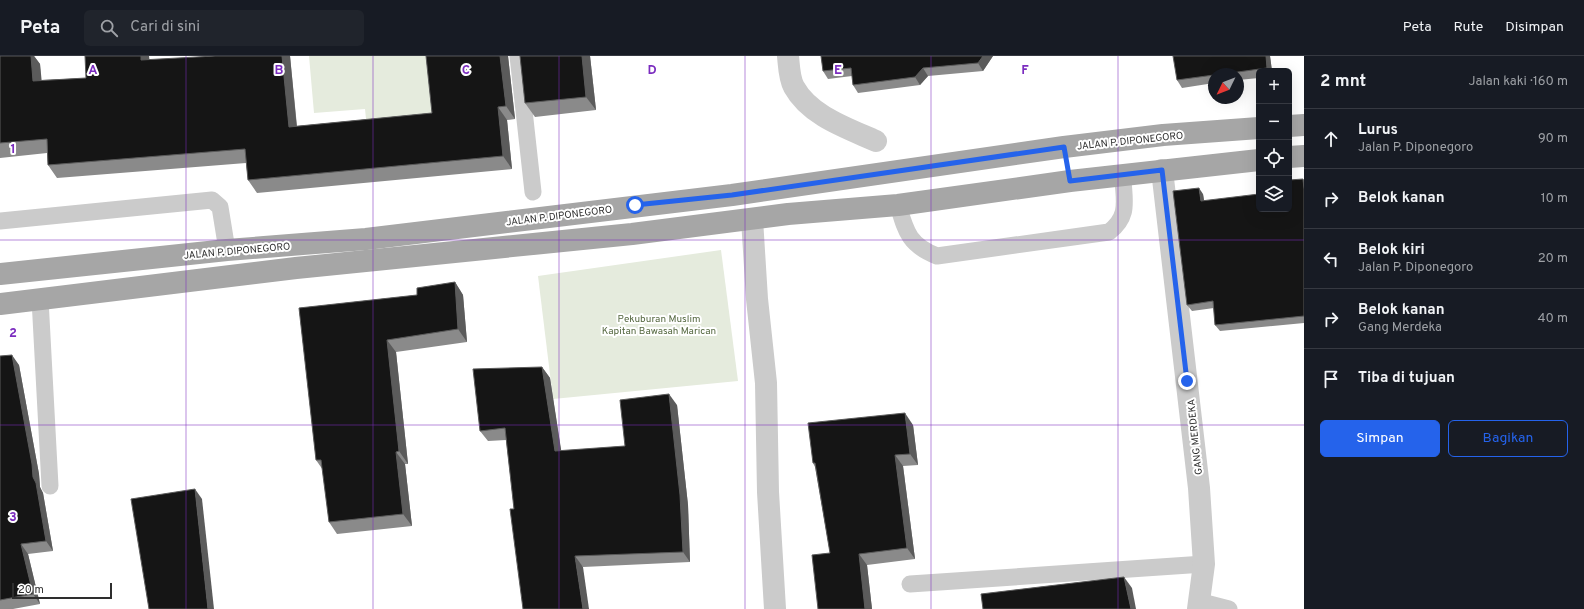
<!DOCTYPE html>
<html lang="id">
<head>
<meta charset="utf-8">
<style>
	:root { --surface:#171b24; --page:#20242c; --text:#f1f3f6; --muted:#9ea1a6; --line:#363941; --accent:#2563eb }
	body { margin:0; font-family:Overpass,sans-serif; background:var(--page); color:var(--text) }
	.controls { position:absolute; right:12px; top:12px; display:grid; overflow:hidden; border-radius:6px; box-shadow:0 4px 16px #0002 }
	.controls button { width:36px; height:36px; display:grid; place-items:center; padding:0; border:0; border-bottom:1px solid var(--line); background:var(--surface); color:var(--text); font:20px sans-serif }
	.compass { position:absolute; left:1208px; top:12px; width:36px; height:36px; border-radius:50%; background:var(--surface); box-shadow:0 4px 16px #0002; rotate:227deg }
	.scale { position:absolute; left:12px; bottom:10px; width:100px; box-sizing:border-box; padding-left:4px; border:2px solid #2e2e2e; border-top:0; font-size:11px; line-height:14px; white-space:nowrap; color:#2e2e2e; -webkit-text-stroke:3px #fff; paint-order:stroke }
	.stop { position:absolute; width:12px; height:12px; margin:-9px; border:3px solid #2563eb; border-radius:50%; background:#fff }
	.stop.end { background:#2563eb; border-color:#fff; box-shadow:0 1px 4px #0008 }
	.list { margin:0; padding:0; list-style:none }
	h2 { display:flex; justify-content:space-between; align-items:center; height:52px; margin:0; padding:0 16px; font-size:17px }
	h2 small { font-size:13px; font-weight:400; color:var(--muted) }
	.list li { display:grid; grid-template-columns:26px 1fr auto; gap:12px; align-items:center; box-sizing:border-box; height:60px; padding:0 16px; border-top:1px solid var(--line) }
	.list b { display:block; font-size:15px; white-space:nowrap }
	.list p { margin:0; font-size:13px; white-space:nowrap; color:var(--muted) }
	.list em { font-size:13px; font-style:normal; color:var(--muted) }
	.actions { display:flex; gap:8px; padding:12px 16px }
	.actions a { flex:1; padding:9px 0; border:1px solid var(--accent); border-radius:6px; text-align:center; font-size:14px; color:var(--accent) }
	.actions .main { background:var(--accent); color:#fff }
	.icon { flex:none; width:22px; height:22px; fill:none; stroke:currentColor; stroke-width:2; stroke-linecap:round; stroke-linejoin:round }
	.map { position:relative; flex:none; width:1304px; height:553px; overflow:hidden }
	header { display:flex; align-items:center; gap:24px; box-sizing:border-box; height:56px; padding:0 20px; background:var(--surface); border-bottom:1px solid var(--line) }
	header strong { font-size:19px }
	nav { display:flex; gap:22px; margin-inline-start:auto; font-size:14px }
	.search { width:280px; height:36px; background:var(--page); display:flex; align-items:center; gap:10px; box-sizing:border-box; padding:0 14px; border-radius:6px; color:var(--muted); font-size:15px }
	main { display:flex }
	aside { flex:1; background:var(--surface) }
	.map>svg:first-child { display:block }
	.green { fill:#e5ebdd }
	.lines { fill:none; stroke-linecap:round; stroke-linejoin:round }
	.service { stroke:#cbcbcb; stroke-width:17 }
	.minor { stroke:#cbcbcb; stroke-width:22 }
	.primary { stroke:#a6a6a6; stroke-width:22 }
	.wall { fill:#8a8a8a }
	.shaded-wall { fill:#5b5b5b }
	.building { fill:#151515; stroke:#5b5b5b }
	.route { stroke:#2563eb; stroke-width:5 }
	.grid { fill:none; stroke:#7b2cbf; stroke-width:1; stroke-opacity:0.55 }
	.labels { text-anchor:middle; stroke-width:4; stroke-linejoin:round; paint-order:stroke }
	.street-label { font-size:10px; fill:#2e2e2e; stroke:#fff }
	.park-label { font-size:10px; fill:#54673f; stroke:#fff }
	.grid-label { font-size:13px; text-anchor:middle; font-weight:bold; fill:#7b2cbf; stroke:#fff; stroke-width:4; stroke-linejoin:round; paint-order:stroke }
</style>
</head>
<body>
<header>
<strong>Peta</strong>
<div class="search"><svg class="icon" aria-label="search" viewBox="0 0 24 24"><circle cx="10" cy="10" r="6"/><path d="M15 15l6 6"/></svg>Cari di sini</div>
<nav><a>Peta</a><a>Rute</a><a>Disimpan</a></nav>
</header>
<main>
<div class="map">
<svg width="1304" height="553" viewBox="0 0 1304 553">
	<rect width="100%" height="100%" fill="#fff"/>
	<!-- green -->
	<g class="green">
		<polygon points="309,0 432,0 439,77 368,83 365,53 314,57"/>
		<polygon points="721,194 738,325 553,343 538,220"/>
	</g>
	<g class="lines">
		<!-- service -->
		<g class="service">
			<polyline points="518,0 533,136"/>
			<path d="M898,149C906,176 909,189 937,200L1109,176C1131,159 1123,143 1123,119"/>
			<polyline points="0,165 212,144 220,151 227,194"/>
			<polyline points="40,243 50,430"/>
			<polyline points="910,528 1204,508"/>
			<polyline points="1198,545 1229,553"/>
		</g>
		<!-- minor -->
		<g class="minor">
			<path d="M788,0C789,9 789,22 794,31C810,60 847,72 876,85"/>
			<polyline points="1162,114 1199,432 1204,508 1198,553"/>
			<polyline points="752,163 757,243 766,327 768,436 775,553"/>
		</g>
		<!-- primary -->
		<g class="primary">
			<polyline points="1289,70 1304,69"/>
			<polyline points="1289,101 1304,100"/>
			<polyline points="0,218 227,194 366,183 732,139 1064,91 1163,79 1259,72"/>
			<polyline points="0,248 296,212 632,178 788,158 898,149 1070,125 1259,104"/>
		</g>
	</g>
	<!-- wall -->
	<g class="wall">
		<polygon points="0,0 34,0 40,8 41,24 86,22 149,4 290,0 297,70 432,57 426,0 508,0 515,63 507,64 512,113 257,137 248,124 246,107 57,122 48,109 47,97 0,102"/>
		<polygon points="520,0 590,0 596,54 535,61 525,47"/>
		<polygon points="821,0 993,0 983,15 928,20 920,29 858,37 853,29 852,20 828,23 823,15"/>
		<polygon points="1270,0 1272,15 1259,15 1259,22 1238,24 1238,18 1214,18 1214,27 1182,32 1177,24"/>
		<polygon points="1303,123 1304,124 1304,267 1220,275 1215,269 1214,252 1192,255 1187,249 1203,138 1204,144 1259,153"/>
		<polygon points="455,226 463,239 467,286 396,296 408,408 405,408 412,470 337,478 329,466 323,414 316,404 299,252 417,239"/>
		<polygon points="0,300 19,309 39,418 40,431 43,437 53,495 28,498 40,548 13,553 0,553"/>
		<polygon points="542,311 550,322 561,395 625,390 677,349 688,449 690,506 583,511 514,453 506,384 488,385 480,375"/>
		<polygon points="913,369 918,409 903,410 915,503 867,509 872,553 818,553 830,497 815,411 813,407"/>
	</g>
	<!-- shaded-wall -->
	<g class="shaded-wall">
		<polygon points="31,0 34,0 40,8 43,38 33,25"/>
		<polygon points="141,0 149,0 151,17 141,4"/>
		<polygon points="282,0 290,0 298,84 289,71"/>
		<polygon points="500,0 508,0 515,63 506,50"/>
		<polygon points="582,0 590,0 596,54 586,41"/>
		<polygon points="983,0 993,0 983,15 978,7"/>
		<polygon points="1266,0 1270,0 1272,15 1269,15 1267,12"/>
		<polygon points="923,12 928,20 920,29 915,21"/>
		<polygon points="498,51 507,64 512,113 503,100"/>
		<polygon points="1199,132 1203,138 1205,151 1201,145"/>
		<polygon points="455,226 463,239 467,286 458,273"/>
		<polygon points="387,284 396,296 408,408 399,395"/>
		<polygon points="12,299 19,309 39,418 40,431 43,437 53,495 46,485 33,421"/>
		<polygon points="542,311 550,322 563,406 555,395"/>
		<polygon points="669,338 677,349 688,449 690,506 683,496"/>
		<polygon points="905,357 913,369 918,409 910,398"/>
		<polygon points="396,396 405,408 412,470 403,458"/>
		<polygon points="895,399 903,410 915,503 907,492"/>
		<polygon points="195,433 202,443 214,553 208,553"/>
		<polygon points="21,488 28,498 40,548 33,538"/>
		<polygon points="859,498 867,509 872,553 865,553"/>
		<polygon points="575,500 583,511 589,553 583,553"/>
		<polygon points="1124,521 1132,532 1136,553 1131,553"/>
	</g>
	<!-- building -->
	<g class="building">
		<polygon points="0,0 31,0 33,25 86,22 85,0 141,0 141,4 215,0 282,0 289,71 432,57 426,0 500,0 506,50 498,51 503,100 248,124 245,93 48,109 47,83 0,87"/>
		<polygon points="520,0 582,0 586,41 525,47"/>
		<polygon points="821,0 983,0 978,7 923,12 915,21 853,29 851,12 823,15"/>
		<polygon points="1173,0 1266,0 1267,12 1223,18 1214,18 1214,19 1177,24"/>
		<polygon points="1303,123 1304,133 1304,260 1215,269 1213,245 1187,249 1173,135 1199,132 1201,145 1259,138 1259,153 1289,153 1289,124"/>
		<polygon points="455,226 458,273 387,284 399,395 396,396 403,458 329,466 321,404 316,404 299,252 417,239 417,232"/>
		<polygon points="12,299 32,408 33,421 36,427 46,485 21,488 33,538 0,544 0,300"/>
		<polygon points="542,311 555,395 625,390 620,344 669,338 680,439 683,496 575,500 583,553 523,553 510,453 514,453 505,372 480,375 473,313"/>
		<polygon points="905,357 910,398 895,399 907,492 859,498 865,553 818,553 812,499 830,497 815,407 813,407 808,367"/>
		<polygon points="195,433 208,553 149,553 131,443"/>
		<polygon points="1124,521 1131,553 983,553 981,538"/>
	</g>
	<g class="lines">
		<!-- route -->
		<polyline class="route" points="635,149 732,139 1064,91 1070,125 1162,114 1187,325"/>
	</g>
	<!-- grid -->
	<path class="grid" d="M186,0V553M373,0V553M559,0V553M745,0V553M931,0V553M1118,0V553M0,184H1304M0,369H1304"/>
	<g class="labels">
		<!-- street labels -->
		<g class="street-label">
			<text transform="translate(1130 84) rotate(-6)" y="4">JALAN P. DIPONEGORO</text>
			<text transform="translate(559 159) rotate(-7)" y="4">JALAN P. DIPONEGORO</text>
			<text transform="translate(237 194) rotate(-5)" y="4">JALAN P. DIPONEGORO</text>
			<text transform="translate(1194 381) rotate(-96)" y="4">GANG MERDEKA</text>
		</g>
		<!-- park labels -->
		<g class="park-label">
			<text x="659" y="266">Pekuburan Muslim<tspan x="659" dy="12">Kapitan Bawasah Marican</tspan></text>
		</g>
	</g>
	<g class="grid-label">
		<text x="93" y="18">A</text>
		<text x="279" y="18">B</text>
		<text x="466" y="18">C</text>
		<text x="652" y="18">D</text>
		<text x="838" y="18">E</text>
		<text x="1025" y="18">F</text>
		<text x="13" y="97">1</text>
		<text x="13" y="281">2</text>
		<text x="13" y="465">3</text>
	</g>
</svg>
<div class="controls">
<button>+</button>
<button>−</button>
<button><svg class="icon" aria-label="locate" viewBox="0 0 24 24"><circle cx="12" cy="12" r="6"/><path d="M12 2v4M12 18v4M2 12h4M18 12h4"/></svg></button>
<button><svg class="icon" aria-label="layers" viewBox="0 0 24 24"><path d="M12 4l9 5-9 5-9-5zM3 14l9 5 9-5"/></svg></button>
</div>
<svg class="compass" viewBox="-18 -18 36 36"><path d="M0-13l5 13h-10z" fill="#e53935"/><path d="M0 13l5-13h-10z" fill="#9ea1a6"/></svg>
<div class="scale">20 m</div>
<div class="stop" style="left:635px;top:149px"></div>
<div class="stop end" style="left:1187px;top:325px"></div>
</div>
<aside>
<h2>2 mnt<small>Jalan kaki · 160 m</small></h2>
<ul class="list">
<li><svg class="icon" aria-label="ahead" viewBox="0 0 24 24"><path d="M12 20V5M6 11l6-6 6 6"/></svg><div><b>Lurus</b><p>Jalan P. Diponegoro</p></div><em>90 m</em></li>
<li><svg class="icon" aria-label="right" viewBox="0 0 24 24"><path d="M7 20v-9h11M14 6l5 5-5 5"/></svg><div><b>Belok kanan</b></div><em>10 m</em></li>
<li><svg class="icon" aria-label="left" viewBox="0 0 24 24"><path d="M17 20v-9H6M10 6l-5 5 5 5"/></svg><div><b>Belok kiri</b><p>Jalan P. Diponegoro</p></div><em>20 m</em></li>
<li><svg class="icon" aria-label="right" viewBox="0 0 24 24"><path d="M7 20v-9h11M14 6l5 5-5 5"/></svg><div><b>Belok kanan</b><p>Gang Merdeka</p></div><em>40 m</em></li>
<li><svg class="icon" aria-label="arrive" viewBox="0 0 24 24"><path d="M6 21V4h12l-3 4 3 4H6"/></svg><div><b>Tiba di tujuan</b></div></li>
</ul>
<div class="actions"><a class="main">Simpan</a><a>Bagikan</a></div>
</aside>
</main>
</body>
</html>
